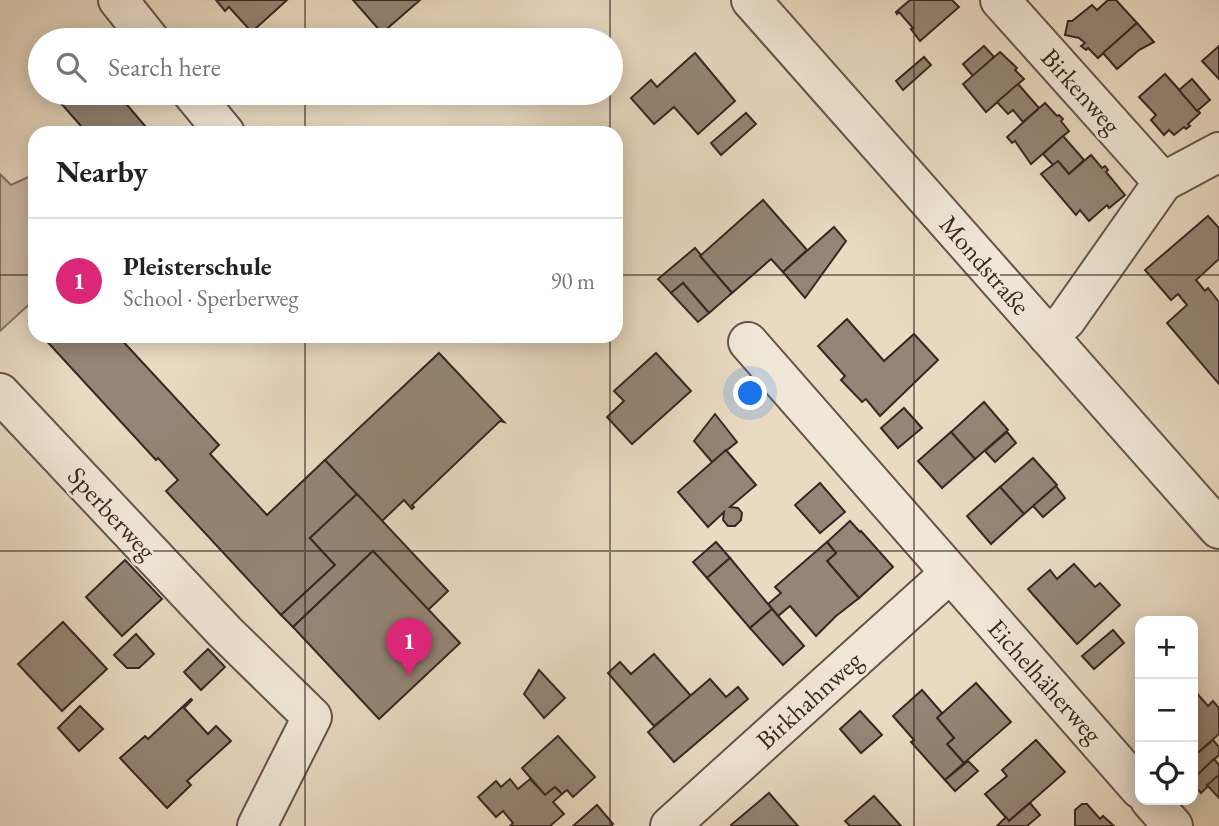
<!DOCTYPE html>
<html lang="en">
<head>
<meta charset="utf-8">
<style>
	:root { --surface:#fff; --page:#f2f2f2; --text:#222; --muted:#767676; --line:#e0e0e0; --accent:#db2777 }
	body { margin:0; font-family:"EB Garamond",serif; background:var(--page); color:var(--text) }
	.controls { position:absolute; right:21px; bottom:21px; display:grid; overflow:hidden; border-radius:14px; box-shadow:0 4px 18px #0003 }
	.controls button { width:63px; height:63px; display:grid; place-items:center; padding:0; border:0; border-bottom:2px solid var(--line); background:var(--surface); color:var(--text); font:35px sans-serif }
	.you { position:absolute; left:751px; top:394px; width:24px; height:24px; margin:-18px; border:5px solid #fff; border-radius:50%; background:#1a73e8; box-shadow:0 0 0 10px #1a73e833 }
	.badge { display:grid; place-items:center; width:46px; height:46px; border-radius:50%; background:var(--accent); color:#fff; font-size:23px; font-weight:700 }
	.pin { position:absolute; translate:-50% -58px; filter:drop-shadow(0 2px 4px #0008) }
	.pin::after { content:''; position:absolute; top:37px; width:24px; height:21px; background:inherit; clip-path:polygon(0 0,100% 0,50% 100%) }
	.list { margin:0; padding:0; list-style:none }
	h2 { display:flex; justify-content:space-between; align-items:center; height:91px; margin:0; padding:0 28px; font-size:30px }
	h2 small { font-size:23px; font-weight:400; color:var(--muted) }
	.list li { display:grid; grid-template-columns:46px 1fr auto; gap:21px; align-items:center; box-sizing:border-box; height:126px; padding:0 28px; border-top:2px solid var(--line) }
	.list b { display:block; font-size:26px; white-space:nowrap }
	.list p { margin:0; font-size:23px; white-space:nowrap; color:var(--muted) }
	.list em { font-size:23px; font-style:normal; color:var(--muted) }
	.icon { flex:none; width:38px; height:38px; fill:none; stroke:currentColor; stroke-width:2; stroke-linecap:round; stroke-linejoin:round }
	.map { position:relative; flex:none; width:1219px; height:826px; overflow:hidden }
	.search { position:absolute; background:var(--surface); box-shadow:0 4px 18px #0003; left:28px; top:28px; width:595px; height:77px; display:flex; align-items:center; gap:18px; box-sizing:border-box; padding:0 24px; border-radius:38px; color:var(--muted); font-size:26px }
	.panel { position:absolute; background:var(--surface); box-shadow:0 4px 18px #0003; left:28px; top:126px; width:595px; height:217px; border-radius:21px }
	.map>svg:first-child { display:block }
	.green { fill:#cbbca7; stroke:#817265; stroke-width:2 }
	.building { fill:#948576; stroke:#372823; stroke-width:2 }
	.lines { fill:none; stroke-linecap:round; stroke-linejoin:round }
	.minor-casing { stroke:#64544b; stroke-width:42 }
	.minor { stroke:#f1e7d7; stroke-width:38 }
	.grid { fill:none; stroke:#372823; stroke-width:2; stroke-opacity:0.55 }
	.labels { text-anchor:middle; stroke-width:6; stroke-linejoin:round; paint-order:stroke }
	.street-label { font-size:26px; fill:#372823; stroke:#f1e7d7 }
</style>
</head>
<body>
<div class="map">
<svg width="1219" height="826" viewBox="0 0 1219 826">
	<rect width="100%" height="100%" fill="#e9dac2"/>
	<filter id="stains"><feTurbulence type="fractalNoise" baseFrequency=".00286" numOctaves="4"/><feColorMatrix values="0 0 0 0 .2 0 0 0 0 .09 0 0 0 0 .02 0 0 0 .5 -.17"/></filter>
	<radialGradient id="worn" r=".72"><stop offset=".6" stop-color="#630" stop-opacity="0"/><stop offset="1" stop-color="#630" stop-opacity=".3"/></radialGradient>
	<!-- green -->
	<polygon class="green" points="0,174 11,185 35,174 35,299 0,331"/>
	<!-- building -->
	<g class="building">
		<polygon points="216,0 287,0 246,37 244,34 249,29 229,7 225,11"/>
		<polygon points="353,0 420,0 382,33"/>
		<polygon points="910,0 952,0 959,7 920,41 911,29 913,28 899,12 897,14 896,12"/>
		<polygon points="1108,0 1116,0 1137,23 1098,58 1088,48 1086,50 1081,46 1085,43 1079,38 1065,35 1068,21 1072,21 1092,5 1097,10"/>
		<polygon points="1137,23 1154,42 1139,50 1117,69 1103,53"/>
		<polygon points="984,46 994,57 973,76 963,64"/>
		<polygon points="1219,46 1219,79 1202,61"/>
		<polygon points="1000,52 1017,68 1015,70 1024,79 986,112 963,84"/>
		<polygon points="695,53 735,101 698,134 674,107 654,124 631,98 651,80 657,87"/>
		<polygon points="924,57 931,65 903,90 896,81"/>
		<polygon points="1165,74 1200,113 1188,124 1190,126 1186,129 1184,127 1174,135 1169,130 1164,135 1151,120 1156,115 1139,97"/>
		<polygon points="1192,79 1210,100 1197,111 1179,90"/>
		<polygon points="1018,84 1039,108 1023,122 1013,110 1008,114 997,102"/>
		<polygon points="52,93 117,93 151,133 87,133"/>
		<polygon points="1045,103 1057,116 1059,115 1063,119 1061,121 1069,131 1031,164 1015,141 1012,143 1007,137"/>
		<polygon points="746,113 756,124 721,155 711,143"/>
		<polygon points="1063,136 1084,160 1069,174 1058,161 1054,166 1043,154"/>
		<polygon points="1091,155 1102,168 1105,166 1108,170 1106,172 1125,195 1109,208 1107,205 1089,221 1080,210 1076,215 1041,174 1058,161 1069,174"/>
		<polygon points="763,200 807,250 783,272 771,259 732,293 700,256"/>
		<polygon points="1208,216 1219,228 1219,259 1196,280 1205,291 1208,288 1219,302 1219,384 1167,323 1187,305 1178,294 1171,300 1145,270"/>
		<polygon points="834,227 846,241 805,298 783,272"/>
		<polygon points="695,248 701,255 700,256 732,293 709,313 683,283 671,293 658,279"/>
		<polygon points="683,283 709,313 698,322 671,293"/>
		<polygon points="847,319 884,361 914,334 938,360 880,416 866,399 862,402 841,380 845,376 818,346"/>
		<polygon points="42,336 118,336 219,445 210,454 267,515 325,460 357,494 310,538 335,565 281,615 166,491 178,480 158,458 156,460"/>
		<polygon points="439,353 504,422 500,421 412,505 414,507 412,509 404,500 382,521 325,460"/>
		<polygon points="656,353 691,391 632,444 607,417 624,401 614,391"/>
		<polygon points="984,402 1008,430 975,459 951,432"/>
		<polygon points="904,408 922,428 898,448 881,428"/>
		<polygon points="715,414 737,442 712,462 694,441"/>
		<polygon points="951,432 975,459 942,488 918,461"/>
		<polygon points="1007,432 1016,443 995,462 985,451"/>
		<polygon points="726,450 756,485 730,507 738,508 742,513 741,520 735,526 728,526 723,520 724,512 708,527 678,492"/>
		<polygon points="1033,458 1057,485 1024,514 1000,487"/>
		<polygon points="820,483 845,512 820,533 795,505"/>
		<polygon points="1056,486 1065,498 1043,517 1033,506"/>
		<polygon points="1000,487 1024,514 991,544 967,516"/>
		<polygon points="357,494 448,591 428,610 373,551 293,627 281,615 335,565 310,538"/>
		<polygon points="850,521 860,532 861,531 893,567 859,598 827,561 836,553 827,542"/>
		<polygon points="716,542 730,558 707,578 693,562"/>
		<polygon points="827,542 836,553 827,561 859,598 836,616 816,636 790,606 778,616 768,604 781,593 775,587"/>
		<polygon points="373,551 460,643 379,719 293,627"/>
		<polygon points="730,558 772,609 750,628 707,578"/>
		<polygon points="125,560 162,599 122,636 86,597"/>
		<polygon points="1074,564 1095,587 1100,583 1120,605 1077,644 1028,589 1050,570 1057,579"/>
		<polygon points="772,609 804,646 783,665 750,628"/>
		<polygon points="63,622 107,669 62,711 18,664"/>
		<polygon points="1113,630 1124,643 1094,669 1082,656"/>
		<polygon points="136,634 154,654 139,668 127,668 114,655"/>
		<polygon points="208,649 225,667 201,690 184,672"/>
		<polygon points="654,654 691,696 654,726 608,673 620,662 631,674"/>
		<polygon points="539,670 565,698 544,718 524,694"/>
		<polygon points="710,679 726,697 738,687 748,699 674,762 648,732"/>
		<polygon points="976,683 1011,722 964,763 947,744 954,738 937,718"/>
		<polygon points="1193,689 1208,706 1213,701 1219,708 1219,734 1193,757"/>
		<polygon points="922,690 942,713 937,718 954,738 947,744 964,763 945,780 911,742 914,740 893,716"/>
		<polygon points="191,699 192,700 184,708 208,734 216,726 231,741 187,781 191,785 167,808 120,758 145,736 148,739"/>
		<polygon points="80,706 103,729 79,751 58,728"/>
		<polygon points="860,711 882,735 861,753 840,729"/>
		<polygon points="558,736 595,777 573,797 567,790 562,794 555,787 545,795 522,768"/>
		<polygon points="1036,740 1065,772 1009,821 985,794 1007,776 1002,770"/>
		<polygon points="1213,740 1219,747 1219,755 1195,777 1193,757"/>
		<polygon points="1214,759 1219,765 1219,775 1201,793 1193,784 1193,779"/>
		<polygon points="968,761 978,771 955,791 945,780"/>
		<polygon points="1219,775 1219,798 1207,785"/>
		<polygon points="510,779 518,789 530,779 545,795 555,787 562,794 553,802 564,814 550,826 510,826 513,823 503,811 496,817 478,797 496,781 501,787"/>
		<polygon points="769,793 798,826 732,826 731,825"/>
		<polygon points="874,796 901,826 850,826 845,821"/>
		<polygon points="1030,803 1040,815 1027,826 997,826 1006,817 1009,821"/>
		<polygon points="1082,804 1087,804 1100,819 1103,816 1114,826 1075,826 1075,810"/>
		<polygon points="597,805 613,824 611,826 573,826"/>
	</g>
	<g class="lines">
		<defs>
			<g id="minor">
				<polyline points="118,0 150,40"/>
				<polyline points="751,0 1219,529"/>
				<polyline points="1000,0 1163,182"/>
				<polyline points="192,93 225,133"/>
				<polyline points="1048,336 1066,320 1163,182 1219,152"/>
				<polyline points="748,342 1140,789"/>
				<polyline points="0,393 225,632 312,717 257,826"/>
				<polyline points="1150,800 1173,826"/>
				<polyline points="670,826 949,574"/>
			</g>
		</defs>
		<!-- minor casing -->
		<use href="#minor" class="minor-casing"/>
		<!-- minor -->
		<use href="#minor" class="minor"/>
	</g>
	<!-- grid -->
	<path class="grid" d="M305,0V40M610,0V40M914,0V826M305,93V133M610,93V133M0,275H35M616,275H1219M305,336V826M610,336V826M0,551H1219"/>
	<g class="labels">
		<!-- street labels -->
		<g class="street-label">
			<text transform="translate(1081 91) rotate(48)" y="9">Birkenweg</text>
			<text transform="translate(985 265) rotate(49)" y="9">Mondstraße</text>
			<text transform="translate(112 513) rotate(47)" y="9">Sperberweg</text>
			<text transform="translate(1045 681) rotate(48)" y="9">Eichelhäherweg</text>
			<text transform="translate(809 700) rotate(-42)" y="9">Birkhahnweg</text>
		</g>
	</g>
	<rect width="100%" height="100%" filter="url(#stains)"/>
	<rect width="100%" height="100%" fill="url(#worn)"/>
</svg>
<div class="controls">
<button>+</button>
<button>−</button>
<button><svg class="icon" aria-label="locate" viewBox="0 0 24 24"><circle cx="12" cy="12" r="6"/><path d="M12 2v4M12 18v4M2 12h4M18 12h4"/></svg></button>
</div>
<div class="you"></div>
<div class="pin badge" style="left:409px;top:676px">1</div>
<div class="search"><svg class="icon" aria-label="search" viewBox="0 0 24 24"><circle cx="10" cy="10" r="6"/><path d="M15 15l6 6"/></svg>Search here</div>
<section class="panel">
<h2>Nearby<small></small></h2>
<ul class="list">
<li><span class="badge">1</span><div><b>Pleisterschule</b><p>School · Sperberweg</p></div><em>90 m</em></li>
</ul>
</section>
</div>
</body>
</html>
